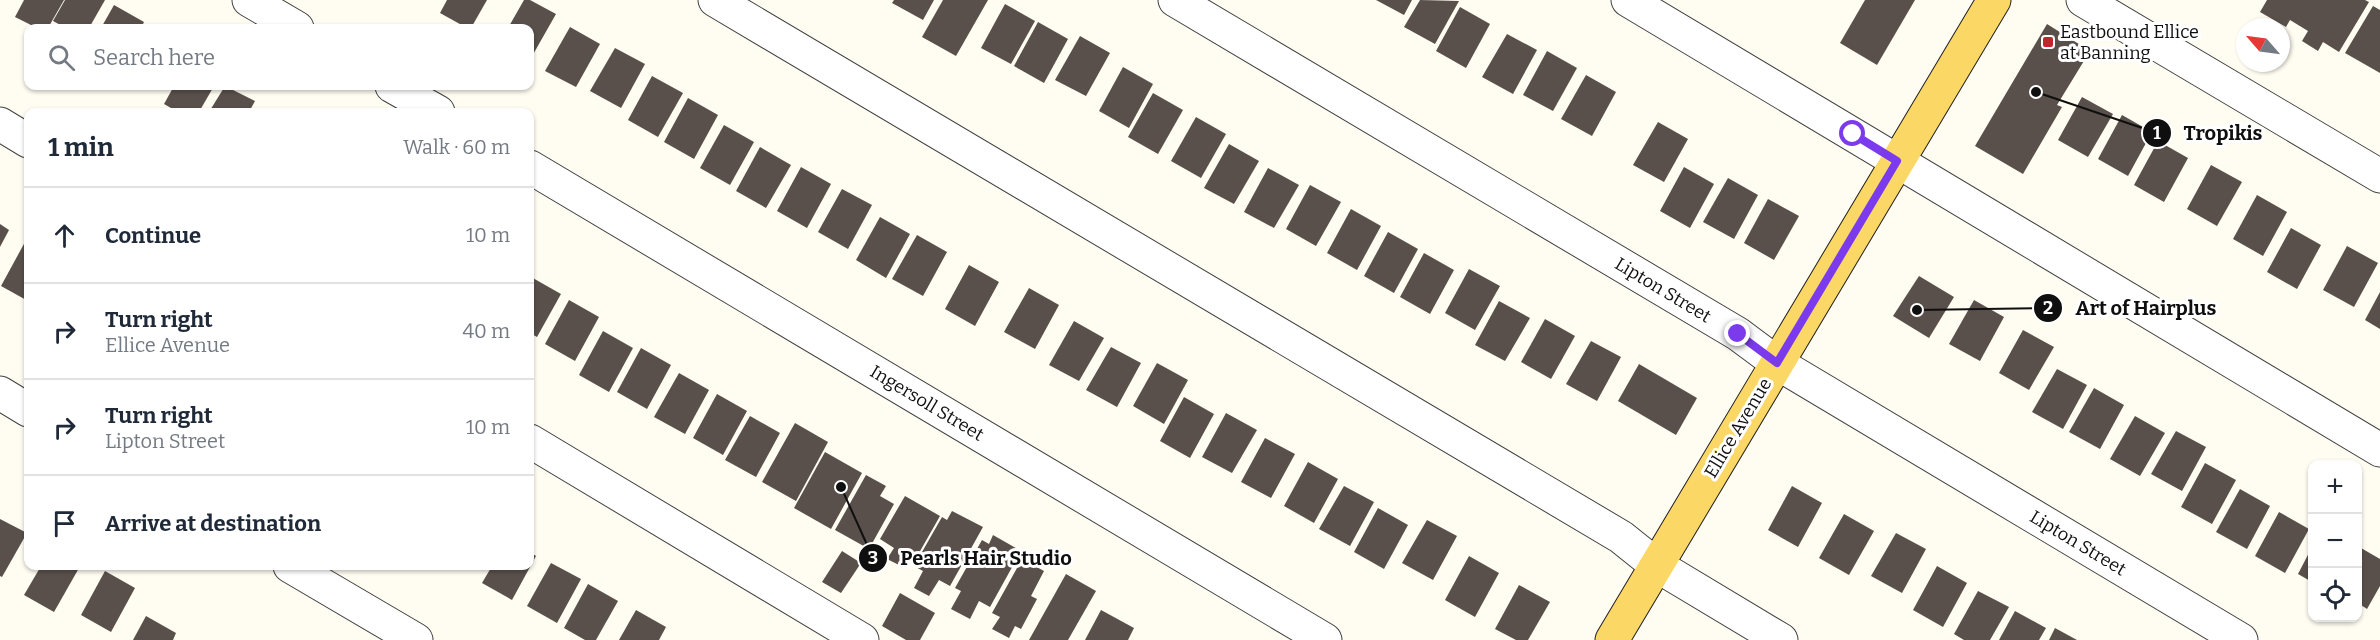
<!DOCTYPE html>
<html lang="en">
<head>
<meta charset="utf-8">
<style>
	:root { --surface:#fff; --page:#f2f2f3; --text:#1f2937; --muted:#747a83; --line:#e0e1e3 }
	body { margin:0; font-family:Bitter,serif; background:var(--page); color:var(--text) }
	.controls { position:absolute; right:18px; bottom:18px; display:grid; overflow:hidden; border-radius:12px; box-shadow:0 2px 4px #0004 }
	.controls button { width:54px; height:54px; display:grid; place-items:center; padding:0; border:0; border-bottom:2px solid var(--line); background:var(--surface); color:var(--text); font:30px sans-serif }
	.compass { position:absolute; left:2236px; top:18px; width:54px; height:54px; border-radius:50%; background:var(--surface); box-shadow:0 2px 4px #0004; rotate:298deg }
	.stop { position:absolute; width:18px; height:18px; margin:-14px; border:4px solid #7c3aed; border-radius:50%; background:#fff }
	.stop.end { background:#7c3aed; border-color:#fff; box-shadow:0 2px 6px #0008 }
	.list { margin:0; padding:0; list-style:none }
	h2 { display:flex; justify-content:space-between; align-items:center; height:78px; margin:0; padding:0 24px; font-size:26px }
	h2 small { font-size:20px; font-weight:400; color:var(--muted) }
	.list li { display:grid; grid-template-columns:39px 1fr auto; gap:18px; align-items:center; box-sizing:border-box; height:96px; padding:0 24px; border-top:2px solid var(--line) }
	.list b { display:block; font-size:22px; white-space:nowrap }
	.list p { margin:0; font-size:20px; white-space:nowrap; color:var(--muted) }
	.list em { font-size:20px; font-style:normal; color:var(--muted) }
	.icon { flex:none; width:33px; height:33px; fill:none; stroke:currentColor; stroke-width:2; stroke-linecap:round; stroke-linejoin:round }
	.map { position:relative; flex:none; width:2380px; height:640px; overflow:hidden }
	.search { position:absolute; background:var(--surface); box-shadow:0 2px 4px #0004; left:24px; top:24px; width:510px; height:66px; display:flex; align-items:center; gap:15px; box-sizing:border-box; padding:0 21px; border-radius:12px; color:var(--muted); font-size:22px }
	.panel { position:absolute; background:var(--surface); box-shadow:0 2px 4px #0004; left:24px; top:108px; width:510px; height:462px; border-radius:12px }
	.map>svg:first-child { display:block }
	.building { fill:#59504b }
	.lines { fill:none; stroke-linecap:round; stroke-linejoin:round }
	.minor-casing { stroke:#424242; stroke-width:35 }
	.major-casing { stroke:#202020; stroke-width:35 }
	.minor { stroke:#fff; stroke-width:33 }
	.major { stroke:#fbd766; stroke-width:33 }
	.route { stroke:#7c3aed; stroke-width:8 }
	.poi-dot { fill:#c4232b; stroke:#fff; stroke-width:2 }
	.labels { text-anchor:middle; stroke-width:6; stroke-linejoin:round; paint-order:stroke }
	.poi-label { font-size:18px; fill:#0f0f0f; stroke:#fff; text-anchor:start }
	.street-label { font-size:18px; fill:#0f0f0f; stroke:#fff }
	.leader { fill:none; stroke:#0f0f0f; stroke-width:2 }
	.callout-dot { fill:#0f0f0f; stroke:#fff; stroke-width:2 }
	.mark-label { font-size:18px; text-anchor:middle; font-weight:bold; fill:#fff }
	.callout-label { font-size:20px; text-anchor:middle; font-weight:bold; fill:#0f0f0f; stroke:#fff; stroke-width:6; stroke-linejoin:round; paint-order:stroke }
</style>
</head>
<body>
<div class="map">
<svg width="2380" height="640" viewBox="0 0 2380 640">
	<rect width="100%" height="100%" fill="#fffcf2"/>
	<!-- building -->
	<g class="building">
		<polygon points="24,0 64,0 48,28 37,28 15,17"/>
		<polygon points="65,0 105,0 89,28 66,28 53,21"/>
		<polygon points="447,0 487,0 471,28 467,28 440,13"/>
		<polygon points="524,0 530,0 556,14 531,58 530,28 508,28"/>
		<polygon points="894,0 934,0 923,20 892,3"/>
		<polygon points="943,0 988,0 956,56 922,37"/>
		<polygon points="1376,0 1412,0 1404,15"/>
		<polygon points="1420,0 1459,1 1435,44 1404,27"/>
		<polygon points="1865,0 1915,0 1877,65 1840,43"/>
		<polygon points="2267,0 2365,0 2369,2 2339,52 2323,42 2318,51 2302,41 2308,31 2290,20 2286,27 2260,12"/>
		<polygon points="1005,4 1035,21 1011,64 981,48"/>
		<polygon points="114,5 144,22 141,28 101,28"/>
		<polygon points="2373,6 2380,10 2380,73 2345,53"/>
		<polygon points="1460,7 1490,24 1466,68 1436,51"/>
		<polygon points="1038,22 1068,39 1044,83 1014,66"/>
		<polygon points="2047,24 2090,51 2057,105 2062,107 2023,174 1975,146"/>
		<polygon points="570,27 600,44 576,87 545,71"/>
		<polygon points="1507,34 1537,50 1513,94 1482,77"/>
		<polygon points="1080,36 1110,53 1086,96 1055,80"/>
		<polygon points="615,48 645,64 621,108 590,91"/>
		<polygon points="1547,51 1577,68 1553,111 1523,95"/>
		<polygon points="1123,67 1153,84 1129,128 1099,111"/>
		<polygon points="1586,75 1616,92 1592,136 1561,119"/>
		<polygon points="652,76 683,93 658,137 628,120"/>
		<polygon points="174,86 214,86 199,112 178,112 164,104"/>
		<polygon points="225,86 255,101 249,112 209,112"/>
		<polygon points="1153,93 1183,110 1158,154 1128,137"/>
		<polygon points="2082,97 2113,114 2088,157 2058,140"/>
		<polygon points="688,98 718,115 694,159 664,142"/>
		<polygon points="2122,115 2152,132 2128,176 2098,159"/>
		<polygon points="1196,117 1226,134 1201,178 1171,161"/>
		<polygon points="1658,122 1688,139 1664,182 1633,165"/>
		<polygon points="724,125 754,142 730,185 700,168"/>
		<polygon points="2158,141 2188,158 2164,202 2134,185"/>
		<polygon points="1229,144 1259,161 1234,204 1204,188"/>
		<polygon points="760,147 791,165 766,208 736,191"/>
		<polygon points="2211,165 2242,182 2217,226 2187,209"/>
		<polygon points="801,167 831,184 807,228 777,211"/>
		<polygon points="1684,167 1714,184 1690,228 1660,211"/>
		<polygon points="1268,168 1299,185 1274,228 1244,212"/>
		<polygon points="1728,178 1758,195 1734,239 1703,222"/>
		<polygon points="1310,185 1341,202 1316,246 1286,229"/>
		<polygon points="842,189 872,205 848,249 818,232"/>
		<polygon points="2257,195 2287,212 2263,256 2233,239"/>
		<polygon points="1768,199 1799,216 1774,260 1744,243"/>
		<polygon points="1351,209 1381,226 1357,270 1327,253"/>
		<polygon points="880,217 910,234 886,278 856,260"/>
		<polygon points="0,224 9,230 0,247"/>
		<polygon points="2291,228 2321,245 2297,289 2267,272"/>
		<polygon points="1388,232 1418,249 1394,293 1364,276"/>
		<polygon points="917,235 947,252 923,296 892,279"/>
		<polygon points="25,242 28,244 28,301 1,286"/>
		<polygon points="2347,246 2378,263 2354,307 2323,290"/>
		<polygon points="1424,253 1454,270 1430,314 1400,297"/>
		<polygon points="969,265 999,282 975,326 945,309"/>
		<polygon points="1469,269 1500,286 1475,330 1445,313"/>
		<polygon points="1919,276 1954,297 1929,338 1893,316"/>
		<polygon points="531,277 561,294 537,337 530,333"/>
		<polygon points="1029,288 1059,305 1035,349 1004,332"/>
		<polygon points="2380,292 2380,329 2365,320"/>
		<polygon points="569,300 599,317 575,361 545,344"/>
		<polygon points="1974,300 2004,317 1980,361 1949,344"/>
		<polygon points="1499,301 1530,318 1505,361 1475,345"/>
		<polygon points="1545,319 1575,336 1551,379 1521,362"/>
		<polygon points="1074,321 1104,338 1079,381 1049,365"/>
		<polygon points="2023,330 2054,347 2029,390 1999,373"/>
		<polygon points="603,331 633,348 609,392 579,375"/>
		<polygon points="1591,341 1621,357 1597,401 1566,384"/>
		<polygon points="1111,347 1141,363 1117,407 1086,390"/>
		<polygon points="641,348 671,365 647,409 617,392"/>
		<polygon points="1157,363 1188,380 1164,424 1133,406"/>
		<polygon points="1639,364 1697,398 1676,435 1618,401"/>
		<polygon points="2057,369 2087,385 2063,429 2032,412"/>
		<polygon points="679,373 709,390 685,434 654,417"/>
		<polygon points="2094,388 2124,405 2100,449 2069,432"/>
		<polygon points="717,394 747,411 723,455 693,438"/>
		<polygon points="1184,397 1214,414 1190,458 1160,441"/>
		<polygon points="1226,413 1257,430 1232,473 1202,457"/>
		<polygon points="750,416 780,433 756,477 725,460"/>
		<polygon points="2135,416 2165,433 2140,476 2110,459"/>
		<polygon points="795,423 828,442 796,501 762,482"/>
		<polygon points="2176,431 2206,447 2182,491 2151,474"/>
		<polygon points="1265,438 1295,454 1271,498 1241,482"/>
		<polygon points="825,452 862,473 831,529 794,508"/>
		<polygon points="1308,462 1338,479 1314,523 1284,506"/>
		<polygon points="2205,463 2236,480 2212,524 2181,507"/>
		<polygon points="866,475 886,486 880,496 894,504 869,549 835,530"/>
		<polygon points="1344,486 1374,502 1350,546 1319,529"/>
		<polygon points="1792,486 1822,503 1798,547 1768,530"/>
		<polygon points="2240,489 2270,506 2247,549 2216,532"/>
		<polygon points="905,496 940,516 915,560 907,555 901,566 887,559 894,548 880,539"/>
		<polygon points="1378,508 1408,525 1384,569 1354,552"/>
		<polygon points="952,511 983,527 950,586 939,580 929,596 914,588 923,571 914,566 942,517 947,520"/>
		<polygon points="2279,512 2309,529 2285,573 2255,556"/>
		<polygon points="1844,514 1874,531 1849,575 1819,558"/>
		<polygon points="0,519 27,533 2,577 0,576"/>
		<polygon points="1427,520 1457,536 1433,580 1402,563"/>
		<polygon points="1896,533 1926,549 1902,593 1871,576"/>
		<polygon points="993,535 1021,551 990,607 979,601 970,619 951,609 961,591 955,588 982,540 989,544"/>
		<polygon points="2312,547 2312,582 2298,574"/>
		<polygon points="2361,548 2380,559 2380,586 2367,609 2358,603 2358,555"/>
		<polygon points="842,551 861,563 841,593 822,582"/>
		<polygon points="530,552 536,556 512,600 482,583 492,566 530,566"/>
		<polygon points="1469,556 1499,573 1475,617 1445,600"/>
		<polygon points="1022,559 1044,571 1031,596 1037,599 1021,629 1015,626 1009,638 992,629 1000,617 992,613"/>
		<polygon points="551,563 581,579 557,623 527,606"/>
		<polygon points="41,566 74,566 79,568 54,612 24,595"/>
		<polygon points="1937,566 1967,583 1943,627 1913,610"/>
		<polygon points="105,571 135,588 111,632 81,615"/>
		<polygon points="1066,574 1096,591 1068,640 1029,640"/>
		<polygon points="588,584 618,601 596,640 585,640 564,628"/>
		<polygon points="1519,585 1550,602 1528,640 1516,640 1495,629"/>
		<polygon points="1978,591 2009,607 1990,640 1964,640 1954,634"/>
		<polygon points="900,593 935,613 920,640 906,640 882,626"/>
		<polygon points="636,610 666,627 659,640 619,640"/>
		<polygon points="1101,610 1134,628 1128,640 1085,640"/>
		<polygon points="2015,611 2046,628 2039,640 1999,640"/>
		<polygon points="146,616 176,633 173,640 133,640"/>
		<polygon points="2055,628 2077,640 2049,640"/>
	</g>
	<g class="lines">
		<defs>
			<g id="minor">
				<polyline points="249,0 297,28"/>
				<polyline points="715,0 1621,537 1656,565 1781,640"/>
				<polyline points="1175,0 1738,334 1777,363 2241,640"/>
				<polyline points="1628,0 2380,450"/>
				<polyline points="2083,0 2380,176"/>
				<polyline points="392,86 438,112"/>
				<polyline points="0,124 28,141"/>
				<polyline points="530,167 1325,640"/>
				<polyline points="0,393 28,410"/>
				<polyline points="530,441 862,640"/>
				<polyline points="290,566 416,640"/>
			</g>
			<polyline id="major" points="1612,640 1994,0"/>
		</defs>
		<!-- minor casing -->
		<use href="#minor" class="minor-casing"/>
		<!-- major casing -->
		<use href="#major" class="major-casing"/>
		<!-- minor -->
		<use href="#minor" class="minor"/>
		<!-- major -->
		<use href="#major" class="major"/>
	</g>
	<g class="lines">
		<!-- route -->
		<polyline class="route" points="1738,334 1777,363 1897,161 1853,134"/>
	</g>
	<!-- markers -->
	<rect class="poi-dot" x="2042" y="36" width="12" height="12" rx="3"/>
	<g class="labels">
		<!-- poi labels -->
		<g class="poi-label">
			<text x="2060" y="38">Eastbound Ellice<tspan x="2060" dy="21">at Banning</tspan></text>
		</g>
		<!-- street labels -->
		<g class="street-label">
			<text transform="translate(1663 290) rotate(31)" y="6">Lipton Street</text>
			<text transform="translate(927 403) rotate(31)" y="6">Ingersoll Street</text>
			<text transform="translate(1738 428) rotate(-59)" y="6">Ellice Avenue</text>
			<text transform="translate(2078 543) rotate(31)" y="6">Lipton Street</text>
		</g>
	</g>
	<!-- callouts -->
	<path class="leader" d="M2036 92L2157 133M1917 310L2048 308M841 487L873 558"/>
	<g class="callout-dot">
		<circle cx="2036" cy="92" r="6"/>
		<circle cx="1917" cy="310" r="6"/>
		<circle cx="841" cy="487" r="6"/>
		<circle cx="2157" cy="133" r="15"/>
		<circle cx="2048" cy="308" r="15"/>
		<circle cx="873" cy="558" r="15"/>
	</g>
	<g class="mark-label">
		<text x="2157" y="139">1</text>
		<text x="2048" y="314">2</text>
		<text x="873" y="564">3</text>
	</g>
	<g class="callout-label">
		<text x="2223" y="140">Tropikis</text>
		<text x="2146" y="315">Art of Hairplus</text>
		<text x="986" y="565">Pearls Hair Studio</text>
	</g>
</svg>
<div class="controls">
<button>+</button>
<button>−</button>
<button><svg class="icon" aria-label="locate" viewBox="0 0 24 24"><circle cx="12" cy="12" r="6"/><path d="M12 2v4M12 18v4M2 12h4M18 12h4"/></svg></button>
</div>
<svg class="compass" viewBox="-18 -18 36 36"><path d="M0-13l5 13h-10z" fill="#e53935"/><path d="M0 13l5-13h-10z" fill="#747a83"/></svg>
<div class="stop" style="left:1853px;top:134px"></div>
<div class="stop end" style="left:1738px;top:334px"></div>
<div class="search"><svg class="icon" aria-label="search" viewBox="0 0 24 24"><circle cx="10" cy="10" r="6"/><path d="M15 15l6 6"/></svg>Search here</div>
<section class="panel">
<h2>1 min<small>Walk · 60 m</small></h2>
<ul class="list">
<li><svg class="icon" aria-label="ahead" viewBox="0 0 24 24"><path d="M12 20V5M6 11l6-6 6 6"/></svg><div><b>Continue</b></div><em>10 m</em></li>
<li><svg class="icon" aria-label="right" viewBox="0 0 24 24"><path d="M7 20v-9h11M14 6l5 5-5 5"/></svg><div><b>Turn right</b><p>Ellice Avenue</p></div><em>40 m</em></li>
<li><svg class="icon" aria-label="right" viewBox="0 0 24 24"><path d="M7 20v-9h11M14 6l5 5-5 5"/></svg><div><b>Turn right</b><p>Lipton Street</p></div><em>10 m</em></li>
<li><svg class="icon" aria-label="arrive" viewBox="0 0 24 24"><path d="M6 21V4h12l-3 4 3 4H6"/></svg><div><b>Arrive at destination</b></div></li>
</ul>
</section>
</div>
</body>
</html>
